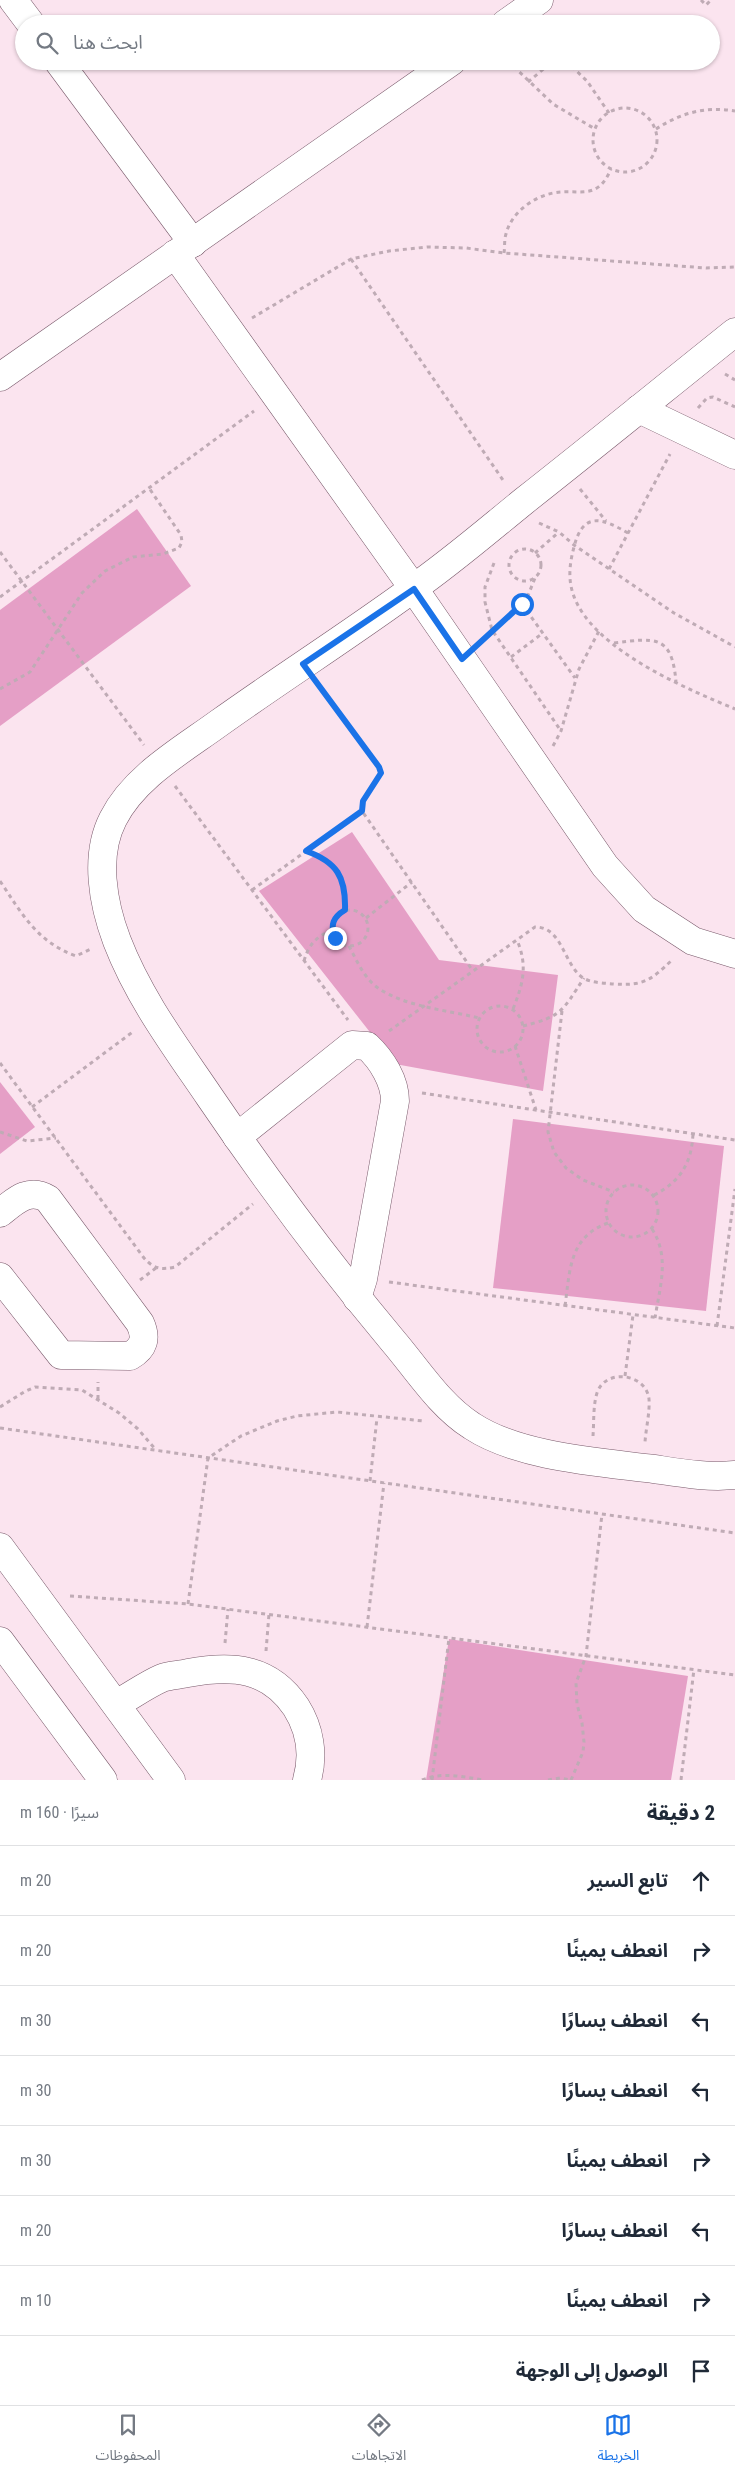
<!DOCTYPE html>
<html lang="ar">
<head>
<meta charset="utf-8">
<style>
	:root { --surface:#fff; --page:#f2f2f3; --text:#1f2937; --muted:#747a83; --line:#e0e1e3; --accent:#1a73e8 }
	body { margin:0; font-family:"Roboto Condensed","Noto Sans Arabic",sans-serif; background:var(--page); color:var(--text); direction:rtl }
	.stop { position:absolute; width:15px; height:15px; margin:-11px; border:4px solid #1a73e8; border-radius:50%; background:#fff }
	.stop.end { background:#1a73e8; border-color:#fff; box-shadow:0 1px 5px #0008 }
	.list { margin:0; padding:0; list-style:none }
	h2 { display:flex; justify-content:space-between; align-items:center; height:65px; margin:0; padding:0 20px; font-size:21px }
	h2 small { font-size:16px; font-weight:400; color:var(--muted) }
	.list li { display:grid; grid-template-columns:32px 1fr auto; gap:15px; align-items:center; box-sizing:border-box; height:70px; padding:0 20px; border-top:1px solid var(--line) }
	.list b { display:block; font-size:19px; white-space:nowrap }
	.list em { font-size:16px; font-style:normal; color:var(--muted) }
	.icon { flex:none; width:28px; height:28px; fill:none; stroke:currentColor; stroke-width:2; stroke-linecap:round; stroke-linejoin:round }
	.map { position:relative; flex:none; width:735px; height:1780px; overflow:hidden; direction:ltr }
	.search { position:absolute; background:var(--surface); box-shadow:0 1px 4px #0004; left:15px; right:15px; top:15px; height:55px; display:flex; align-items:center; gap:12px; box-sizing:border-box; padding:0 18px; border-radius:28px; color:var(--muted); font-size:19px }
	.sheet { height:625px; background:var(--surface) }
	nav { display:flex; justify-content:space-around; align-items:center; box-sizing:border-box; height:70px; border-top:1px solid var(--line); background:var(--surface); font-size:14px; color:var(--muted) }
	nav a { display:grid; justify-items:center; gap:2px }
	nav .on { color:var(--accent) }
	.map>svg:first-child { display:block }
	.green { fill:#e59fc6 }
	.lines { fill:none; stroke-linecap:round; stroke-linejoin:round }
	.minor-casing { stroke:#78596a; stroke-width:29 }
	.path { stroke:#bfabb5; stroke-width:3; stroke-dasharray:4 4; stroke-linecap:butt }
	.minor { stroke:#fff; stroke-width:28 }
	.route { stroke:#1a73e8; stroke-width:6 }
</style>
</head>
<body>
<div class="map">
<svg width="735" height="1780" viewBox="0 0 735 1780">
	<rect width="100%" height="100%" fill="#fbe4ef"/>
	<!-- green -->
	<g class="green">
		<polygon points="137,509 191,586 0,726 0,610"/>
		<polygon points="352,832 439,960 558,975 543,1091 395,1064 259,891"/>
		<polygon points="0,1082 35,1127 0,1154"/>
		<polygon points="513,1119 724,1146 706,1311 493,1288"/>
		<polygon points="449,1639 688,1676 671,1780 426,1780"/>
	</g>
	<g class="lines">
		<defs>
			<g id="minor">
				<polyline points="13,0 31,24"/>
				<polyline points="505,24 539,0"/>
				<polyline points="58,61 193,243"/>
				<polyline points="175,254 414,589 605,866 644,909 693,941 735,954"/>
				<path d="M735,332C665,388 595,445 524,501C487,531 450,563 411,590C348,636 282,678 219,723C182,750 134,777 113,819C94,856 103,904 117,941C139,998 175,1046 209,1096C266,1180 327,1262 393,1341C417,1369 440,1406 472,1426C519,1457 599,1462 654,1469C681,1473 709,1478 735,1475"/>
				<polyline points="0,377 452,61"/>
				<polyline points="639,409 735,455"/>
				<path d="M237,1137L352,1045L367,1046C382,1060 395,1081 395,1101L363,1279L357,1298"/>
				<path d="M0,1213C15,1201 29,1187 48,1199L140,1323C147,1338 144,1348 130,1356L61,1355L0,1277"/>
				<polyline points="0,1547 171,1780"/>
				<polyline points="0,1641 103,1780"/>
				<path d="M116,1704C131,1696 146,1685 162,1678C170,1675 180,1675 188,1673C232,1665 269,1667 296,1707C310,1729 314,1755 307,1780"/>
			</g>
		</defs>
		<!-- minor casing -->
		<use href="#minor" class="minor-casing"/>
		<!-- path -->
		<g class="path">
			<polyline points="701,0 706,5 711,0"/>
			<polyline points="508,61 553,104 595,129"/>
			<polyline points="566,61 587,81 609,113"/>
			<polyline points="528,82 553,61"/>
			<circle cx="625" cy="140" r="32"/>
			<path d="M656,129C681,113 705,106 735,111"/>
			<path d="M504,253C505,247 504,240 506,234C511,213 533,197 553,193C579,188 597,202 611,169"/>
			<polyline points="351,259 505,483"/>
			<polyline points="252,318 351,259 389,251 427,247 466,248 504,253 706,268 735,267"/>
			<polyline points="725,374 735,380"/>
			<polyline points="698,408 707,398 713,397 735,407"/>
			<polyline points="580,489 606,521"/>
			<polyline points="539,523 559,532 574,545 674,613 735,647"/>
			<path d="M628,533C602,518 583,511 574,547C567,573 568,592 584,615C615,658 687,689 735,709"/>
			<circle cx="525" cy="565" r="16"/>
			<polyline points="0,552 144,745"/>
			<polyline points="535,553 559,532"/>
			<polyline points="494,563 485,587 485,602 492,630 561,731"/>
			<polyline points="609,569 670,454"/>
			<polyline points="0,597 254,411"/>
			<polyline points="522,604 575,678"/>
			<polyline points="481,641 527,598 535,578"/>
			<path d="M614,643C655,638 672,634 676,682"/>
			<polyline points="511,657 543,633"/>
			<path d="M320,686L379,767C384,785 359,793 362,811L473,971"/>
			<polyline points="0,689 30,672 82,593 105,571 133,557 163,554 179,548 182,542 181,535 149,488"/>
			<polyline points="553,746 561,731 579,669 599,631"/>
			<polyline points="175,786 348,1020"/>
			<path d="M305,851C337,862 346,877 345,910"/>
			<path d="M0,881C22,914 37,942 76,956L93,948"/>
			<polyline points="252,890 362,811"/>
			<circle cx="350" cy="928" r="18"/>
			<polyline points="366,918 412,882"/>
			<path d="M349,946C357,961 364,978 378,988C406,1007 447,1010 479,1018"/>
			<path d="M304,961C309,944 316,937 332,930"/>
			<circle cx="500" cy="1029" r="23"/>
			<path d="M513,1009C523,984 528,966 517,940"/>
			<polyline points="562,1011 548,1132 554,1152 566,1168 583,1180 614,1192"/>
			<path d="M523,1026C563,1016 562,1011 584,978"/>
			<path d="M389,1031L535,927C563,927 563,964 583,978C592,983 604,983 614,984C644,986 651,980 672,960"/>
			<polyline points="515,1046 536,1110"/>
			<path d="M0,1063L144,1258C154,1269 161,1270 175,1267L253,1204"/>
			<polyline points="422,1093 735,1140"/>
			<polyline points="32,1107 134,1031"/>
			<polyline points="0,1132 27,1141 56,1138"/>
			<circle cx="632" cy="1211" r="26"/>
			<path d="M654,1195C680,1182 692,1163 693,1133"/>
			<path d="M652,1229C670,1257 660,1286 655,1318"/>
			<polyline points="140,1280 156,1268"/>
			<polyline points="389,1282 735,1328"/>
			<path d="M565,1306C570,1270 569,1237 608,1223"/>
			<polyline points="717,1326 735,1189"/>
			<polyline points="625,1376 633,1315"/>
			<polyline points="98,1399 98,1382"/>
			<polyline points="0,1407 24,1392 35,1387 82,1390 119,1413 138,1429 156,1450"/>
			<polyline points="0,1428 735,1533"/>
			<path d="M593,1436C594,1423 593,1405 597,1393C605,1368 646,1373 649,1399C650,1412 646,1428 645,1442"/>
			<polyline points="370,1481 377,1418"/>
			<polyline points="70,1596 188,1604 735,1675"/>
			<polyline points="188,1604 208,1458 241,1436 277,1421 297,1416 337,1412 423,1421"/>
			<polyline points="367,1627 384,1483"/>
			<polyline points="225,1643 228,1609"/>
			<polyline points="266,1651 269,1614"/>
			<path d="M422,1780C441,1772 461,1776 482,1780"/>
			<polyline points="432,1780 449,1638"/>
			<polyline points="548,1780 560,1778 570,1780"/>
			<polyline points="571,1780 583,1752 584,1742 582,1723 577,1704 576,1683 586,1656 602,1514"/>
			<polyline points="681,1780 694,1669"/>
		</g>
		<!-- minor -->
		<use href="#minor" class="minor"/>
	</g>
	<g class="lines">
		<!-- route -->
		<path class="route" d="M335,938C330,925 333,917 345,910C346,877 337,862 306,851L362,811L363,801L381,773L379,767L303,664L414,589L462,659L522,604"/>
	</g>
</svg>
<div class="stop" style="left:522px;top:604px"></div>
<div class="stop end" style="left:335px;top:938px"></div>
<div class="search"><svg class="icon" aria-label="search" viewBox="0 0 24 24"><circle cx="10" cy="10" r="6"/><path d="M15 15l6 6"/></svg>ابحث هنا</div>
</div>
<section class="sheet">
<h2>2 دقيقة<small>سيرًا · 160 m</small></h2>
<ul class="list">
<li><svg class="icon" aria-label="ahead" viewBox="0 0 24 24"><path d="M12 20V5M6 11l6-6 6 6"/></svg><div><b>تابع السير</b></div><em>20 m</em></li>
<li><svg class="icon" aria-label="right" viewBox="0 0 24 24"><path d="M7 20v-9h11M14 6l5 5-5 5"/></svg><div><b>انعطف يمينًا</b></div><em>20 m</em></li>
<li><svg class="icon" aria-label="left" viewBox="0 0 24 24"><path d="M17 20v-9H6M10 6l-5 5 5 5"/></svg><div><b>انعطف يسارًا</b></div><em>30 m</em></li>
<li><svg class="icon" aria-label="left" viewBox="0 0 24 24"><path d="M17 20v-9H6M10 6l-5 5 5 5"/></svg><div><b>انعطف يسارًا</b></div><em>30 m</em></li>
<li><svg class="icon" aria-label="right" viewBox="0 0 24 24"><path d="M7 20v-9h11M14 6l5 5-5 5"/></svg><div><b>انعطف يمينًا</b></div><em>30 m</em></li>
<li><svg class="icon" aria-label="left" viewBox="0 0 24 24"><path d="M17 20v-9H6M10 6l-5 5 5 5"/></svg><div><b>انعطف يسارًا</b></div><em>20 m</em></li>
<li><svg class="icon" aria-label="right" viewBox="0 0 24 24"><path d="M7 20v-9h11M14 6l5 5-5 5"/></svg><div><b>انعطف يمينًا</b></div><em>10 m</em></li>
<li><svg class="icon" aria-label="arrive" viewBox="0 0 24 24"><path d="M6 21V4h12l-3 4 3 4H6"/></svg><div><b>الوصول إلى الوجهة</b></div></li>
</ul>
</section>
<nav>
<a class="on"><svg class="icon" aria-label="map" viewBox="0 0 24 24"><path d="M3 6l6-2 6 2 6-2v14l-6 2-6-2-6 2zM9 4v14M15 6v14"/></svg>الخريطة</a>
<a><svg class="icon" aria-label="directions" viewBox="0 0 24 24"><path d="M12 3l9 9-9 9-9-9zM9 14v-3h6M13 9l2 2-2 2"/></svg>الاتجاهات</a>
<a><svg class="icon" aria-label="saved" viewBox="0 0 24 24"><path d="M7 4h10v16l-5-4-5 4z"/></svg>المحفوظات</a>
</nav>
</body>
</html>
